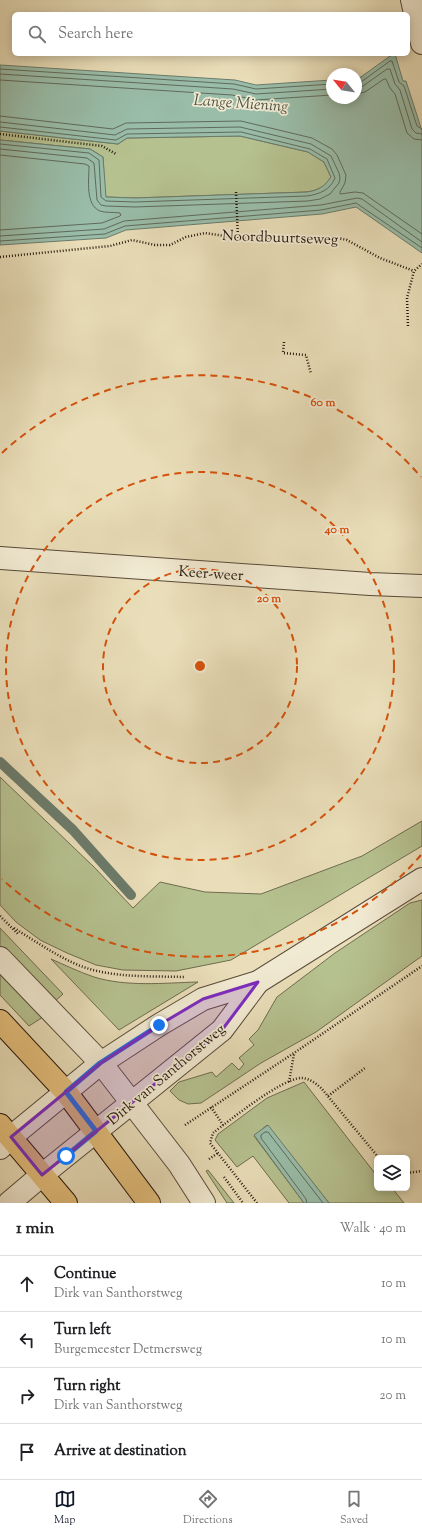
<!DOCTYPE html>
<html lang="en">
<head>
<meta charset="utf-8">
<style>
	:root { --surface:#fff; --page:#f2f2f2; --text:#202124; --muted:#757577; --line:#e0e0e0; --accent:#111827 }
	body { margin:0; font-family:"Sorts Mill Goudy",serif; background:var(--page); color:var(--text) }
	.controls { position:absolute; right:12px; bottom:12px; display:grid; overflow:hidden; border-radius:6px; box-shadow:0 2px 10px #0003 }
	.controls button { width:36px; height:36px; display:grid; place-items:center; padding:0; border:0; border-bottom:1px solid var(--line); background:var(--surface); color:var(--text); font:20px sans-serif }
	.compass { position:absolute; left:326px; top:68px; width:36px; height:36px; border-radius:50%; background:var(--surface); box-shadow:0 2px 10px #0003; rotate:300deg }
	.stop { position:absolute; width:12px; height:12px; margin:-9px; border:3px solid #1a73e8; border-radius:50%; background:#fff }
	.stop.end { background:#1a73e8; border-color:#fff; box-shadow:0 1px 4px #0008 }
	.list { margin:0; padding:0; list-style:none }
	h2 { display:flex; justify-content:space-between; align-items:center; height:52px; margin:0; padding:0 16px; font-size:17px }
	h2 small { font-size:13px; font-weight:400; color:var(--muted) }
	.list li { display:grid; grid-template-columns:26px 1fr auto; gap:12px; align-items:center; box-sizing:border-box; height:56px; padding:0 16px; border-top:1px solid var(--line) }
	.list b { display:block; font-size:15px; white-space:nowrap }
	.list p { margin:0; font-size:13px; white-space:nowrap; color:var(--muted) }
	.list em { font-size:13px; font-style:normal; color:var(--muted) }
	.icon { flex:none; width:22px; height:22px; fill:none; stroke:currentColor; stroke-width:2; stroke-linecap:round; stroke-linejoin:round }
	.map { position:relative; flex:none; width:422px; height:1203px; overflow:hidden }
	.search { position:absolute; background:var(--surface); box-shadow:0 2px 10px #0003; left:12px; right:12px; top:12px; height:44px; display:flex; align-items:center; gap:10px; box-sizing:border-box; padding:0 14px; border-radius:6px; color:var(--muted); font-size:15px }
	.sheet { height:276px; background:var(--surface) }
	nav { display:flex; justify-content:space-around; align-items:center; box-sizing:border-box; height:56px; border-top:1px solid var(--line); background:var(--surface); font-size:11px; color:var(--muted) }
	nav a { display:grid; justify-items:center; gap:2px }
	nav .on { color:var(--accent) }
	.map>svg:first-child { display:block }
	.green { fill:#b6c190; stroke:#6e6c4f }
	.water { fill:#99bda9; stroke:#6b7b6b }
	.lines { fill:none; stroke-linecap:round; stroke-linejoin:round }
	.shore { stroke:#606a5c; stroke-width:1 }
	.stream { stroke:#6b7b6b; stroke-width:10 }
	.minor-casing { stroke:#584a39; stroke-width:24 }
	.major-casing { stroke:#27180e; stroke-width:24 }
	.path { stroke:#27180e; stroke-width:2.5; stroke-dasharray:1 2; stroke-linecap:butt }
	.minor { stroke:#f1ead2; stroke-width:22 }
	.major { stroke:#e4bf7c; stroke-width:22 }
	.route { stroke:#1a73e8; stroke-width:5 }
	.marked { fill:#7b2cbf; fill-opacity:0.2; stroke:#7b2cbf; stroke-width:3; stroke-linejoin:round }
	.ring { fill:none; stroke:#d5520c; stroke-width:2; stroke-dasharray:7 5 }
	.labels { text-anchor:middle; stroke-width:3.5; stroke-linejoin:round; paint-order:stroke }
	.street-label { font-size:15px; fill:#27180e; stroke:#f1ead2 }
	.water-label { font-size:16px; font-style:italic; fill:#4f5244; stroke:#f1ead2 }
	.centre { fill:#d5520c; stroke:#f1ead2; stroke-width:2 }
	.ring-label { font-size:12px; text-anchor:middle; font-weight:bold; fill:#d5520c; stroke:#f1ead2; stroke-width:3.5; stroke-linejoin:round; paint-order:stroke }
</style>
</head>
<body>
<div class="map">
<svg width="422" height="1203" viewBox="0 0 422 1203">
	<rect width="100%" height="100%" fill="#e9deb9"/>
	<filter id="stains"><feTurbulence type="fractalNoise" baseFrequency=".005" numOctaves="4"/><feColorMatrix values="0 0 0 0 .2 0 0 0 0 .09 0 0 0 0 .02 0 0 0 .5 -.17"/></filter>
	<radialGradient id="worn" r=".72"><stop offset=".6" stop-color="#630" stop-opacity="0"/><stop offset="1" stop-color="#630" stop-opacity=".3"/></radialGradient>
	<!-- green -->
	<g class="green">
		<path d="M0,131L118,144L127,138L240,136L308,152L324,162L331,177C324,187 319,190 307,192L135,198L105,197L103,157L90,149L0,140Z"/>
		<polygon points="0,777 94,867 133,908 160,882 205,892 261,894 362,856 422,821 422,846 231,960 176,971 123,970 96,965 67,953 40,940 16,922 0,905"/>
		<polygon points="422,900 422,956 316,1032 261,1063 201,1103 188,1104 179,1100 170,1091 179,1082 212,1072 216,1077 232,1063 239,1070 244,1064 239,1058 254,1045 249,1039 258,1030 277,997 335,953 410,903"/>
		<polygon points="0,928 63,994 54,1002 0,946"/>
		<path d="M51,959C65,965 79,972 94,977C127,987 163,983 198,982L119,1030Z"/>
		<polygon points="0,970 43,1017 29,1026 0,995"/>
		<polygon points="304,1082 377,1176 377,1188 392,1188 404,1203 329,1203 267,1125 254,1136 304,1203 289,1203 253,1156 237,1167 215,1140 218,1134 267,1098"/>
		<polygon points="208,1170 234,1203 227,1203 206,1171"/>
	</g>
	<!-- water -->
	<g class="water">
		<path d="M393,54H395L403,81H406L422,131V253L356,207L322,214L126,230L106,238L0,245V140L90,149L103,157L106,197L135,198L307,192C319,190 324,187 331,177L324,162L308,152L240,136L127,138L118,144L0,131V65L235,80L256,85L332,80V98H356V79H358Z"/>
		<polygon points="268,1125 329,1203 304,1203 254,1135"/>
	</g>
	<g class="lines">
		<!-- shore -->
		<g class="shore">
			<polyline points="0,69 234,84 256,89 332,84"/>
			<polyline points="0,74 233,89 256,94 332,89"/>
			<polyline points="0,80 232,95 256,100 332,95"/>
			<polyline points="356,83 361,82 390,61 392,61 399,82 404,86 417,126 422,129"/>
			<polyline points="356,88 363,86 387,69 390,69 395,84 400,90 412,129 416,133 422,134"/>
			<polyline points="356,94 365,92 384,79 386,79 390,88 395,94 407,133 414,139 422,140"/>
			<polyline points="0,116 113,129 126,123 241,121 312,138 332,149 337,155 346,175 345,183 340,192 340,194 355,192 363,193 422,234"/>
			<polyline points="0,122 115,135 127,129 240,127 311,144 331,156 339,173 340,178 339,183 330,194 320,199 308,201 135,207 106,206 101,205 97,200 94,163 87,158 0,149"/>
			<path d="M0,127L116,140L127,134L241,132L310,149L327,159L335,178C330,190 320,194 307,196L135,202L106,201L101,197L99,160L89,153L0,144"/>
			<path d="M0,155L85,164L89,166C89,179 85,205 100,211C106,213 113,212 120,213L121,215L120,216L102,223L0,230"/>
			<polyline points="0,236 104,229 124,221 321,205 357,198 362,199 422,242"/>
			<polyline points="0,241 105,234 125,226 321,210 356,203 422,248"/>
			<polyline points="307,1203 306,1199 261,1138 261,1135 265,1132 268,1132 323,1203"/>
		</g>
		<!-- stream -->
		<polyline class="stream" points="0,762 73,830 131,895"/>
		<defs>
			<g id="minor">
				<polyline points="412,0 422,43"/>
				<polyline points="0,558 370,584 422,586"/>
				<polyline points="0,958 101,1063 179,1164 204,1203"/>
				<polyline points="0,1148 11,1137 101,1063 159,1025 203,999 258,982 422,879"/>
				<polyline points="9,1203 42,1175 222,1030 258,982"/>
			</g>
			<g id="major">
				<polyline points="0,1021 66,1092 149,1203"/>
				<polyline points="0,1125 66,1203"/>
			</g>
		</defs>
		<!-- minor casing -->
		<use href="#minor" class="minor-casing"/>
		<!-- major casing -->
		<use href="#major" class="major-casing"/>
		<!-- path -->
		<g class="path">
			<polyline points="0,134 102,146 116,154"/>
			<polyline points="236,192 238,238"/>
			<polyline points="0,257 110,246 132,240 155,245 170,245 186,237 205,233 238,238 338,238 347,240 380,258 414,271"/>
			<polyline points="408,326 407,298 414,271 422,264"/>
			<polyline points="284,342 283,353 306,355 311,374"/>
			<polyline points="0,916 18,934"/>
			<path d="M14,928C35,941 55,955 78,965C110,978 149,976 184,977"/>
			<polyline points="289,1082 294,1054"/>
			<polyline points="328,1096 365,1068"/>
			<polyline points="211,1107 223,1125"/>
			<polyline points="185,1125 294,1053 422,966"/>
			<polyline points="209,1159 218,1153"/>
			<polyline points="407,1173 422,1171"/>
			<polyline points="224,1177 243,1203"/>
			<polyline points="380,1190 383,1188"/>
			<path d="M257,1203L210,1143L213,1133C230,1120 281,1079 301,1078C309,1078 317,1084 322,1089L379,1158"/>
		</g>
		<!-- minor -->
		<use href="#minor" class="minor"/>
		<!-- major -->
		<use href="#major" class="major"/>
	</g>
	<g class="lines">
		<!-- route -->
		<polyline class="route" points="66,1156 96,1131 66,1092 100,1063 159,1025"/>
	</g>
	<!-- marked area -->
	<path class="marked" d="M258,982L222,1030L42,1175L11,1137L101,1063L159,1025L203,999Z"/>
	<!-- distance rings -->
	<g class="ring">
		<circle cx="200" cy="666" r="97"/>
		<circle cx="200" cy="666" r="194"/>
		<path d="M421 855A291 291 0 0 1 2 879M2 453A291 291 0 0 1 421 477"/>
	</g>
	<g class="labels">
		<!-- street labels -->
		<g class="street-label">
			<text transform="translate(280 237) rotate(2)" y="5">Noordbuurtseweg</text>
			<text transform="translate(211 573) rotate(4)" y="5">Keer-weer</text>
			<text transform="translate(166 1074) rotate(-40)" y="5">Dirk van Santhorstweg</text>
		</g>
		<!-- water labels -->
		<g class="water-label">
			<text transform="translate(241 102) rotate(4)" y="6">Lange Miening</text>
		</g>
	</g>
	<circle cx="200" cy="666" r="6" class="centre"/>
	<g class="ring-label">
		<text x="323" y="406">60 m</text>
		<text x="337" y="533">40 m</text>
		<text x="269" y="602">20 m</text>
	</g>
	<rect width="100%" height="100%" filter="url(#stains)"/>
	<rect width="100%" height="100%" fill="url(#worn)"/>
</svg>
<div class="controls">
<button><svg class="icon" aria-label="layers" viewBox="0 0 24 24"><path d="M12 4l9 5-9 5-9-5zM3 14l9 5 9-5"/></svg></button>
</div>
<svg class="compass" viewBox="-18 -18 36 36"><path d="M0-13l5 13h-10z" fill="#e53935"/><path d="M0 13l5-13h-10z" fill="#757577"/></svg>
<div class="stop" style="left:66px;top:1156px"></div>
<div class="stop end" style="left:159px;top:1025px"></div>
<div class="search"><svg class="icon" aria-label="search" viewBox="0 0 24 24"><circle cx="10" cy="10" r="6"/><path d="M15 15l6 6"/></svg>Search here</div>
</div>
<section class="sheet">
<h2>1 min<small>Walk · 40 m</small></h2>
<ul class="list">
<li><svg class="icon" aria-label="ahead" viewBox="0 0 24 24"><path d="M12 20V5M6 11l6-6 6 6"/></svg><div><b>Continue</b><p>Dirk van Santhorstweg</p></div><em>10 m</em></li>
<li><svg class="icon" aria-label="left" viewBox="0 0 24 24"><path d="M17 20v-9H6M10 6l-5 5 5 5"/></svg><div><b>Turn left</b><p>Burgemeester Detmersweg</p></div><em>10 m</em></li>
<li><svg class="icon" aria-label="right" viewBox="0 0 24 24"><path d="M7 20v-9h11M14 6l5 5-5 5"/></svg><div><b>Turn right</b><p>Dirk van Santhorstweg</p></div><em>20 m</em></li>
<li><svg class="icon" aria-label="arrive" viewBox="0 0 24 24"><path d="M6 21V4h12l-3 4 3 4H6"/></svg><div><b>Arrive at destination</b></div></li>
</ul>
</section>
<nav>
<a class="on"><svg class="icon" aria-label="map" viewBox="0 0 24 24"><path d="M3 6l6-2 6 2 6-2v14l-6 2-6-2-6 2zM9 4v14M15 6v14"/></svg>Map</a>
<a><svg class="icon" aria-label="directions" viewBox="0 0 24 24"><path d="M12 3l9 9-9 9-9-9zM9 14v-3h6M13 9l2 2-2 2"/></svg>Directions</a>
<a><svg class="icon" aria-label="saved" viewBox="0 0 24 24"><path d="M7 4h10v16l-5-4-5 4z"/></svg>Saved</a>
</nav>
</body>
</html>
